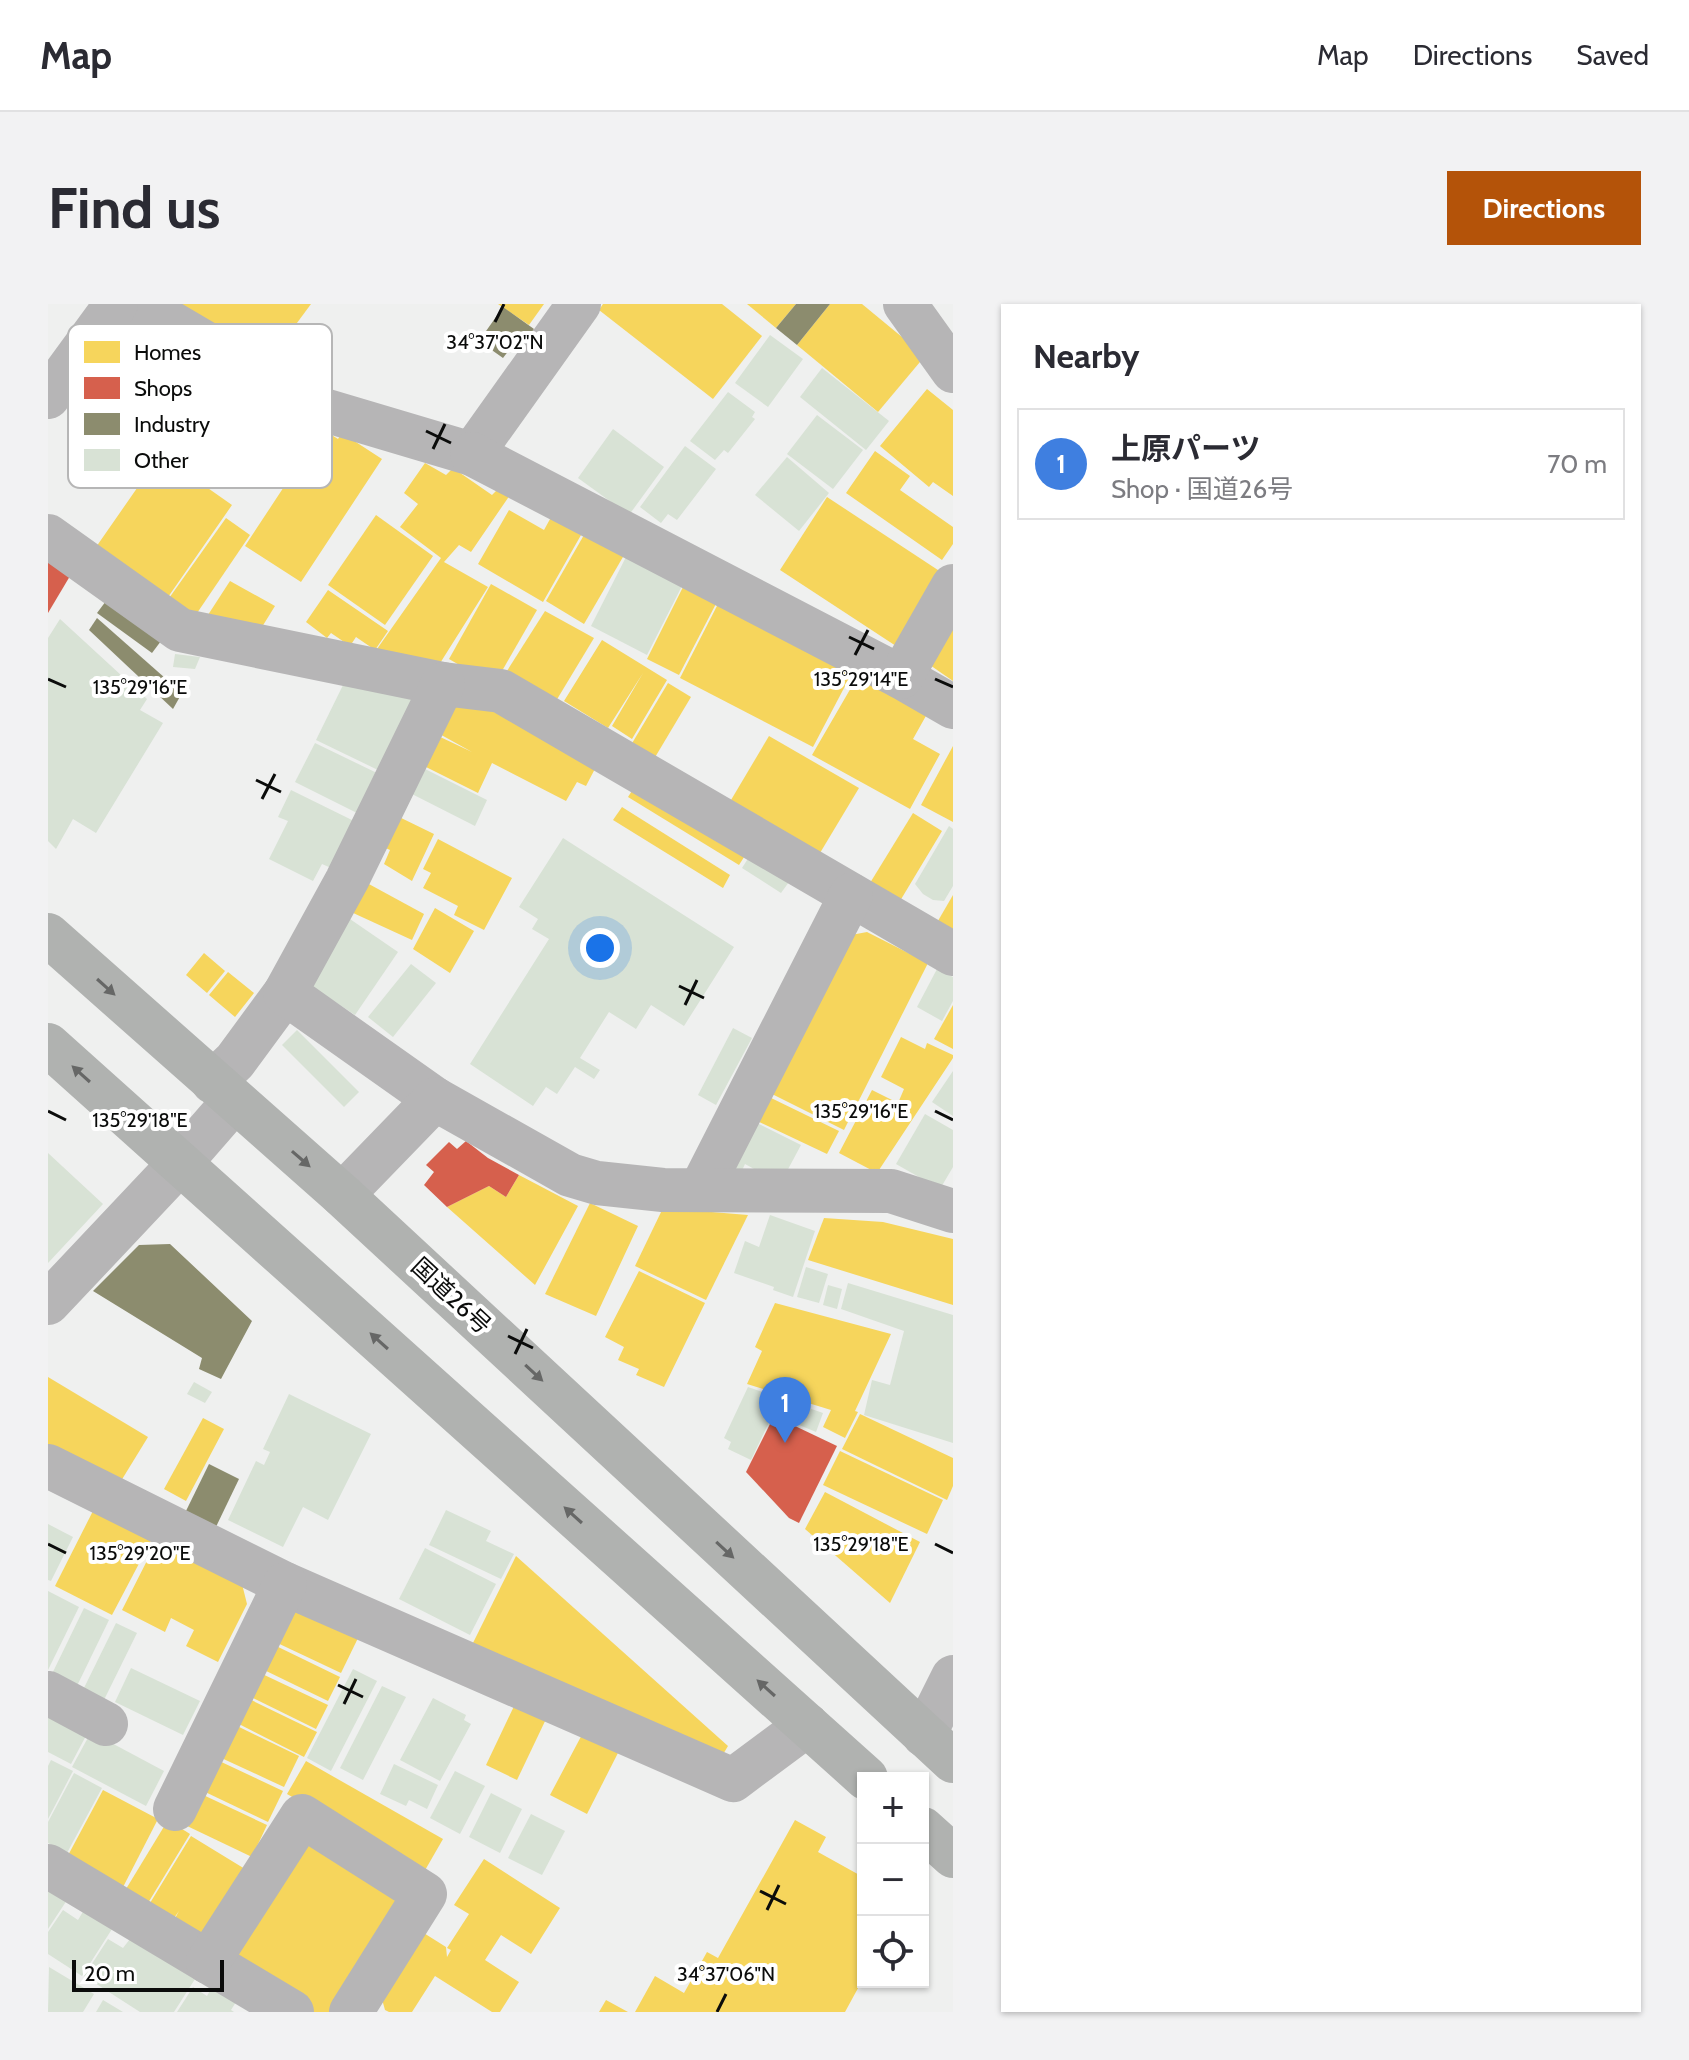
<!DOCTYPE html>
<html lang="en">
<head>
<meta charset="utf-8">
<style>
	:root { --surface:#fff; --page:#f2f2f3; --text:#2b2b33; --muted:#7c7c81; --line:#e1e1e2; --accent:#b45309 }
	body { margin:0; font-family:Cabin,"Noto Sans JP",sans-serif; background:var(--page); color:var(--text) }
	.controls { position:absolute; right:24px; bottom:24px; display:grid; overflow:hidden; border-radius:0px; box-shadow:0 2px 6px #0004 }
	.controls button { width:72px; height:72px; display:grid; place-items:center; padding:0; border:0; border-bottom:2px solid var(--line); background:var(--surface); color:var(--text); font:40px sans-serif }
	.scale { position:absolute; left:24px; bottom:20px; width:152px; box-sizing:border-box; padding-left:8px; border:4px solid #0b0c0b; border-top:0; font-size:22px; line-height:28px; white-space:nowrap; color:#0b0c0b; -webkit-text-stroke:6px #fff; paint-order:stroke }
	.you { position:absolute; left:552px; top:644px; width:28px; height:28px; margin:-20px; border:6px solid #fff; border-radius:50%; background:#1a73e8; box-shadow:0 0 0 12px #1a73e833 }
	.badge { display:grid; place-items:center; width:52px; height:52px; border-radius:50%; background:var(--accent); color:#fff; font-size:26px; font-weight:700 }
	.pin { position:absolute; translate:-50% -66px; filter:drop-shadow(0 2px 4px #0008) }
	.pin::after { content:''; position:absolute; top:42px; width:28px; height:24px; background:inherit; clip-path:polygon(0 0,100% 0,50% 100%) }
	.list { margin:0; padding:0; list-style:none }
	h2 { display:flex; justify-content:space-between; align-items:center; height:104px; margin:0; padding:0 32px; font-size:34px }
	h2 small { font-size:26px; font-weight:400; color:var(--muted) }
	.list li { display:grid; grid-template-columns:52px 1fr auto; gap:24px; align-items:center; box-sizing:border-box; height:112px; margin:0 16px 16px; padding:0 16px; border:2px solid var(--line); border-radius:0px }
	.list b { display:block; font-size:30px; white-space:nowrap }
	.list p { margin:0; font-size:26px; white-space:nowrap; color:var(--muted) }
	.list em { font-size:26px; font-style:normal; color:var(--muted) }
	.icon { flex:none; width:44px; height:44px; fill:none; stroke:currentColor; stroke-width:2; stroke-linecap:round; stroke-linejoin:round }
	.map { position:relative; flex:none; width:905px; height:1708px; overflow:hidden; border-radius:0px }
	header { display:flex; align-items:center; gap:48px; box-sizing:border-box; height:112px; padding:0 40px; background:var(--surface); border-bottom:2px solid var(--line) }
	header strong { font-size:38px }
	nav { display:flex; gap:44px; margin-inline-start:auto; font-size:28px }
	.intro { display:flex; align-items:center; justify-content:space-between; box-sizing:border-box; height:192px; padding:0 48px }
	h1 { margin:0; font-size:56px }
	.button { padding:20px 36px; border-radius:0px; background:var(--accent); color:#fff; font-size:28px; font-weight:700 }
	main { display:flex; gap:48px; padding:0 48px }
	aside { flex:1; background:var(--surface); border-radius:0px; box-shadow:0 2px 6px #0004 }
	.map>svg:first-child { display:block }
	.homes { fill:#f6d55c }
	.shops { fill:#d6604d }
	.industry { fill:#8c8c6e }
	.building { fill:#d8e2d5 }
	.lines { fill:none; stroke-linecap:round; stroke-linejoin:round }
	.minor { stroke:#b6b5b6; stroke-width:44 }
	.trunk { stroke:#b0b2b0; stroke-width:44 }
	.oneway { fill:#666766 }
	.ticks { fill:none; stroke:#0b0c0b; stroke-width:3 }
	.labels { text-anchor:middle; stroke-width:8; stroke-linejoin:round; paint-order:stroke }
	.street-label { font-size:24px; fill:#0b0c0b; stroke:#fff }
	.key { fill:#fff; stroke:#b6b6b6; stroke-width:2 }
	.key-label { font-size:22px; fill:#0b0c0b }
	.ticks-label { font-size:20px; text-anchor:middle; fill:#0b0c0b; stroke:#fff; stroke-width:8; stroke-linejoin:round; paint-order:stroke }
</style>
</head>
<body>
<header>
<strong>Map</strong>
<nav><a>Map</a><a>Directions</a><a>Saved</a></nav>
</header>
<div class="intro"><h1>Find us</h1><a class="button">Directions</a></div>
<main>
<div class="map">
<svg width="905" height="1708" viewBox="0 0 905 1708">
	<rect width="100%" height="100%" fill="#eff0ef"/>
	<!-- homes -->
	<g class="homes">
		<polygon points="119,0 263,0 212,69"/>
		<polygon points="450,0 496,0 481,21"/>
		<polygon points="555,0 674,0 714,32 665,95 551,6"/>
		<polygon points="699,0 748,0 728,24"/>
		<polygon points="782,0 814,0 877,52 830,108 749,41"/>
		<polygon points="879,85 905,106 905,192 885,178 881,183 832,142"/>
		<polygon points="274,125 290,135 294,129 334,155 253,278 197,242"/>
		<polygon points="827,147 862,172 852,186 905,223 905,240 894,256 798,189"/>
		<polygon points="377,159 398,171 405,164 444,191 452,183 464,188 423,248 411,241 396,258 440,283 389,364 329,345 393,254 352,223 370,200 356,189"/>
		<polygon points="103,164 128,181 137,168 184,201 118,296 46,246"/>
		<polygon points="779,193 896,270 848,342 732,266"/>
		<polygon points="461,206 496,226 507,206 537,224 495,298 430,260"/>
		<polygon points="328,211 385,252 337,321 280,281"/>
		<polygon points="178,214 202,231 145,315 119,297"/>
		<polygon points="540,224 579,246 536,320 498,297"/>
		<polygon points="182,277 227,302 209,331 158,314"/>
		<polygon points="638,277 671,294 631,371 599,355"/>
		<polygon points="443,280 489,306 446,381 401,355"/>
		<polygon points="280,286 340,327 327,346 308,333 302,342 283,329 279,334 258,318"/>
		<polygon points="672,296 806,365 765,443 632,374"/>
		<polygon points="497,307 546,334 508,397 457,370"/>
		<polygon points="905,314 905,377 879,359"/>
		<polygon points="554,336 619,376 584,435 564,422 595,369 560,424 516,397"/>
		<polygon points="811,370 879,410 865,435 892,450 862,505 764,451"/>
		<polygon points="620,379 643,393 606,455 583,441"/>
		<polygon points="405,396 460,412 550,459 538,482 529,478 518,497 444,459 430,489 372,460 388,431 424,448 388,428"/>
		<polygon points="721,432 811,484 772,549 683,496"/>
		<polygon points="905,442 905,518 873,501"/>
		<polygon points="587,482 698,550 691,561 580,493"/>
		<polygon points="574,503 682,571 675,584 565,516"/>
		<polygon points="865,509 894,527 852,597 822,579"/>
		<polygon points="345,510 386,530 364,577 336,560 342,546 329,540"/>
		<polygon points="390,535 464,574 436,626 406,611 410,602 375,584 383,569 375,565"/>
		<polygon points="319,579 376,610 364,636 303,608"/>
		<polygon points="905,591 905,632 887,622"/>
		<polygon points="387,604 426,627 402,669 365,645"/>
		<polygon points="819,628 880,659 796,826 724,790 803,631"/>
		<polygon points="156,649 177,667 159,689 138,671"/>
		<polygon points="180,668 206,689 187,713 161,691"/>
		<polygon points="905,701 905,745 886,735"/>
		<polygon points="853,733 877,745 879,739 905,751 905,754 829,869 791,849 824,786 850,799 856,785 833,773"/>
		<polygon points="719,792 791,827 779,850 707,816"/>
		<polygon points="471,871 530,902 487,981 399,903 441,882 458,893"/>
		<polygon points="542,899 590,922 548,1012 497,990"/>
		<polygon points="615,904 700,911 658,996 587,962"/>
		<polygon points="776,914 835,918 905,935 905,1001 760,956"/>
		<polygon points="591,967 657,999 616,1083 588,1071 591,1065 570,1056 576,1043 557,1033"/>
		<polygon points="727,999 843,1030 807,1107 810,1108 797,1134 775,1123 783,1106 699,1080 714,1047 707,1043"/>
		<polygon points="0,1073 100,1133 73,1177 0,1140"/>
		<polygon points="812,1110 905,1154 905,1182 899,1196 794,1145"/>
		<polygon points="155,1114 176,1125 138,1197 116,1185"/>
		<polygon points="792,1147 895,1196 879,1230 775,1181"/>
		<polygon points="777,1188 872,1238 842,1299 757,1225"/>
		<polygon points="48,1201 106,1231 64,1311 7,1282"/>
		<polygon points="109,1237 194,1280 199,1300 170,1358 138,1342 146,1326 123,1314 117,1328 74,1306"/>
		<polygon points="468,1252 680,1442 671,1457 421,1347"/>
		<polygon points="239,1303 311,1332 293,1369 223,1336"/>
		<polygon points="224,1340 292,1373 280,1397 212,1364"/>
		<polygon points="210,1368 280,1401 268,1425 199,1391"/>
		<polygon points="197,1393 269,1428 256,1453 185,1417"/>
		<polygon points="468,1398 499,1413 469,1476 438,1461"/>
		<polygon points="185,1420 251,1452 236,1483 169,1452"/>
		<polygon points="537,1425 573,1443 539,1510 502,1491"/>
		<polygon points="167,1455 235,1487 220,1518 153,1486"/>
		<polygon points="258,1457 395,1535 376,1568 239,1490"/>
		<polygon points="55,1486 110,1515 73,1587 17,1557"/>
		<polygon points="151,1489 219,1521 204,1553 137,1521"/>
		<polygon points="120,1516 142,1530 100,1599 78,1585"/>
		<polygon points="747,1516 778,1533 770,1548 815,1573 815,1675 797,1708 587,1708 607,1672 636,1689 659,1648 670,1654"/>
		<polygon points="258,1523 364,1590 291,1708 265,1708 177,1653"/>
		<polygon points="143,1532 197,1565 160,1638 125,1618 131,1607 126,1614 102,1599"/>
		<polygon points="436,1555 512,1604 483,1650 453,1631 437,1656 471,1678 452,1708 444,1708 387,1672 364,1708 341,1708 337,1706 332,1688 371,1626 398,1643 399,1653 403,1646 399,1644 421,1610 406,1601"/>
		<polygon points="558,1696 580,1708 551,1708"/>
	</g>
	<!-- shops -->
	<g class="shops">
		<polygon points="0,250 25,267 0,309"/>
		<polygon points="418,837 440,854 471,871 458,893 441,882 399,903 376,881 386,868 378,861 401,838 409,845"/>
		<polygon points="726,1112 789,1142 751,1219 741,1214 698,1168"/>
	</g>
	<!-- industry -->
	<g class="industry">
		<polygon points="748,0 782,0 749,41 728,24"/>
		<polygon points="455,3 486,25 474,41 468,37 455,54 431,37"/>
		<polygon points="58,297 113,337 104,349 49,309"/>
		<polygon points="49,314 134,389 125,405 41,326"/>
		<polygon points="122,940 204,1017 173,1075 151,1065 154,1054 45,987 91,941"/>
		<polygon points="161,1160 191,1175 166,1227 136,1211"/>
	</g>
	<!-- building -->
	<g class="building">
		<polygon points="722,31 755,55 720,103 687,79"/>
		<polygon points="774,64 841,117 818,146 752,93"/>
		<polygon points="680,88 707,108 704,113 707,115 680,149 676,146 667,156 642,137"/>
		<polygon points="769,111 815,146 785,185 739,150"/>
		<polygon points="565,125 616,163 581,211 530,174"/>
		<polygon points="637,142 668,165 629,216 620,210 613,219 592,203"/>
		<polygon points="739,153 781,189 751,227 707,191"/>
		<polygon points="579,251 635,280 599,351 543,322"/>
		<polygon points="12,315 99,395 92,406 115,419 48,529 25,515 8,545 0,537 0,334"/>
		<polygon points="127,350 152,353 147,365 125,363"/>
		<polygon points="298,375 367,395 332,467 268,436"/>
		<polygon points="267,439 331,470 311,510 247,478"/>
		<polygon points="371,462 439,496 427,522 358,487"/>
		<polygon points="243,486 306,517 283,564 274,560 265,577 221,555 240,517 230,513"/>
		<polygon points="901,522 905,525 905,582 896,597 885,596 875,590 867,580"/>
		<polygon points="515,534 686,643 636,722 603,701 588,725 561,708 532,754 552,766 546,775 527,763 509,790 498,783 485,802 422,760 501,635 484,625 490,615 471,603"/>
		<polygon points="701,553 741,578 733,589 694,564"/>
		<polygon points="299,613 350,648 307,711 256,677"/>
		<polygon points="363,660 388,679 345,733 320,713"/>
		<polygon points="889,665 905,673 905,697 894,717 869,703"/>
		<polygon points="685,724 704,734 668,801 650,791"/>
		<polygon points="249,726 311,788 296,803 234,741"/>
		<polygon points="905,767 905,812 884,798"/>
		<polygon points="877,810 905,826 905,863 892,885 848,860"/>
		<polygon points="707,818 753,841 738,869 728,877 697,860 690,875 679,870"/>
		<polygon points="0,849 55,900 0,959"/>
		<polygon points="722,911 767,927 745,993 725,986 726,983 686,969 697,937 711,943"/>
		<polygon points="758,963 780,970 771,999 749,993"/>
		<polygon points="800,979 905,1011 905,1139 816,1111 824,1076 842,1081 856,1027 793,1005"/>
		<polygon points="780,981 794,985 789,1005 775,1001"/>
		<polygon points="146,1078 164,1088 157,1099 139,1090"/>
		<polygon points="700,1083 775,1109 768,1128 725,1110 703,1156 680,1145 683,1138 676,1134"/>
		<polygon points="241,1090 323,1130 280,1216 255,1203 235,1243 180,1216 208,1157 216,1161 222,1148 215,1145"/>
		<polygon points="398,1206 443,1227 438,1237 466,1250 453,1275 381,1241"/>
		<polygon points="0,1220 25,1233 3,1277 0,1276"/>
		<polygon points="377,1244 448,1280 422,1331 351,1295"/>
		<polygon points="0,1287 31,1303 0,1366"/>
		<polygon points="36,1304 61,1316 27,1386 2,1374"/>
		<polygon points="68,1319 89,1329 54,1400 33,1390"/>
		<polygon points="83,1364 152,1397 135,1431 67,1398"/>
		<polygon points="305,1365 329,1377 283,1467 259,1454"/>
		<polygon points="334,1382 358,1393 315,1476 292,1464"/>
		<polygon points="385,1394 418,1411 416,1416 423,1420 392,1477 352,1456"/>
		<polygon points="0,1407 40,1428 23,1460 0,1448"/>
		<polygon points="43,1428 116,1467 98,1502 24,1463"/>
		<polygon points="3,1456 25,1467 0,1515 0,1462"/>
		<polygon points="346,1460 390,1481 379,1505 361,1496 358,1502 332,1490"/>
		<polygon points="407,1467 437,1482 412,1530 382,1514"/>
		<polygon points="26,1469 54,1484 19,1549 0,1539 0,1518"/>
		<polygon points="443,1489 474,1505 452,1549 421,1533"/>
		<polygon points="483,1510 517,1527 494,1571 460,1554"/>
		<polygon points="0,1584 19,1596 0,1625"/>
		<polygon points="15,1606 30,1616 36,1606 64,1625 34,1672 0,1650 0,1628"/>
		<polygon points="60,1635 75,1644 82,1635 147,1675 126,1708 92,1708 36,1672"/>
		<polygon points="1,1663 46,1690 35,1708 0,1708"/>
		<polygon points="145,1683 159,1692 164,1683 188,1698 183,1706 186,1708 129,1708"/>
		<polygon points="55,1696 75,1708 48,1708"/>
	</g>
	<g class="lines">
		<!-- minor -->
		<g class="minor">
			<polyline points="91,0 266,103 424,150 531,0"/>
			<polyline points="857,0 905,67"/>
			<polyline points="0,93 68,0"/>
			<polyline points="424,150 853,373 905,403"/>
			<polyline points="0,232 132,326 395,380 453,387 905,650"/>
			<polyline points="853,373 905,282"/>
			<polyline points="165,778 187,757 237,689"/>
			<polyline points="387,795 237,689 299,576 395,380"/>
			<polyline points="653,885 803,591"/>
			<polyline points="294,891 387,795 522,871 549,879 615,886 843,887 905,907"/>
			<polyline points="0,999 132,859 186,797"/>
			<polyline points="0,1162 237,1280 685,1476 759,1421"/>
			<polyline points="0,1389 58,1420"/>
			<polyline points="876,1431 905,1373"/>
			<polyline points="127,1505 237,1280"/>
			<polyline points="0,1562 244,1708"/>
			<polyline points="160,1658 254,1512 377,1590 303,1708"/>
		</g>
		<!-- trunk -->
		<g class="trunk">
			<polyline points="0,631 294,891 905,1457"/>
			<polyline points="0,741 818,1474"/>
			<polyline points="875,1525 905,1552"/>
		</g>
	</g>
	<!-- one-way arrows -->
	<defs><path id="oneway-solid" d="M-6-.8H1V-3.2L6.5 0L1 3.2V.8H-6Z" transform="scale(2)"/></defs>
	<g class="oneway">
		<use href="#oneway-solid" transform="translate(58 683) rotate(42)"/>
		<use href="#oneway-solid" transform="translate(33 770) rotate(-138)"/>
		<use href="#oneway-solid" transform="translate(253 855) rotate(41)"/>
		<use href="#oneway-solid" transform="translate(331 1037) rotate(-138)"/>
		<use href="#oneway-solid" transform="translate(486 1069) rotate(43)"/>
		<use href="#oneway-solid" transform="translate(525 1211) rotate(-138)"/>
		<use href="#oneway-solid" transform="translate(677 1246) rotate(43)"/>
		<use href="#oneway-solid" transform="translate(718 1384) rotate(-138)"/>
	</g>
	<!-- ticks -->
	<path class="ticks" d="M447,18L456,0M378,127L403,139M385,145L397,120M801,333L826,345M807,351L820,326M0,375L18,383M887,375L905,383M208,476L233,488M214,495L227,470M631,682L656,694M637,701L649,676M0,807L18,816M887,807L905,816M460,1032L485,1044M467,1050L479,1025M0,1240L18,1249M887,1240L905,1249M290,1381L315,1393M296,1400L308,1375M712,1587L738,1600M719,1606L731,1581M669,1708L678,1690"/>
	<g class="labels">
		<!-- street labels -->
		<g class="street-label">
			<text transform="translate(403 992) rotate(43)" y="8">国道26号</text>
		</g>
	</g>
	<!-- legend -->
	<rect x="20" y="20" width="264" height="164" rx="12" class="key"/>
	<rect x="36" y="37" width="36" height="22" fill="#f6d55c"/>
	<rect x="36" y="73" width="36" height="22" fill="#d6604d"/>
	<rect x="36" y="109" width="36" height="22" fill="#8c8c6e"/>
	<rect x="36" y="145" width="36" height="22" fill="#d8e2d5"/>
	<g class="key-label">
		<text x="86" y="56">Homes</text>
		<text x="86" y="92">Shops</text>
		<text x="86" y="128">Industry</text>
		<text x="86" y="164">Other</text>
	</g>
	<g class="ticks-label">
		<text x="447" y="45">34°37'02"N</text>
		<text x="813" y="382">135°29'14"E</text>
		<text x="92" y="390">135°29'16"E</text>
		<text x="813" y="814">135°29'16"E</text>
		<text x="92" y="823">135°29'18"E</text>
		<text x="813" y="1247">135°29'18"E</text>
		<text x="92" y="1256">135°29'20"E</text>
		<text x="678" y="1677">34°37'06"N</text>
	</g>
</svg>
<div class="controls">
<button>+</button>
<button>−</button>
<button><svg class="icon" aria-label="locate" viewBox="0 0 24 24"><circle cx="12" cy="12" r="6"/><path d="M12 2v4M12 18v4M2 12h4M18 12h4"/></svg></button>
</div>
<div class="scale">20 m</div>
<div class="you"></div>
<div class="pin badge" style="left:737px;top:1139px;background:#3f7fe0">1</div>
</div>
<aside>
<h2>Nearby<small></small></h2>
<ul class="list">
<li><span class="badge" style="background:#3f7fe0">1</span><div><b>上原パーツ</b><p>Shop · 国道26号</p></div><em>70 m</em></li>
</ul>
</aside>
</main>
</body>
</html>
